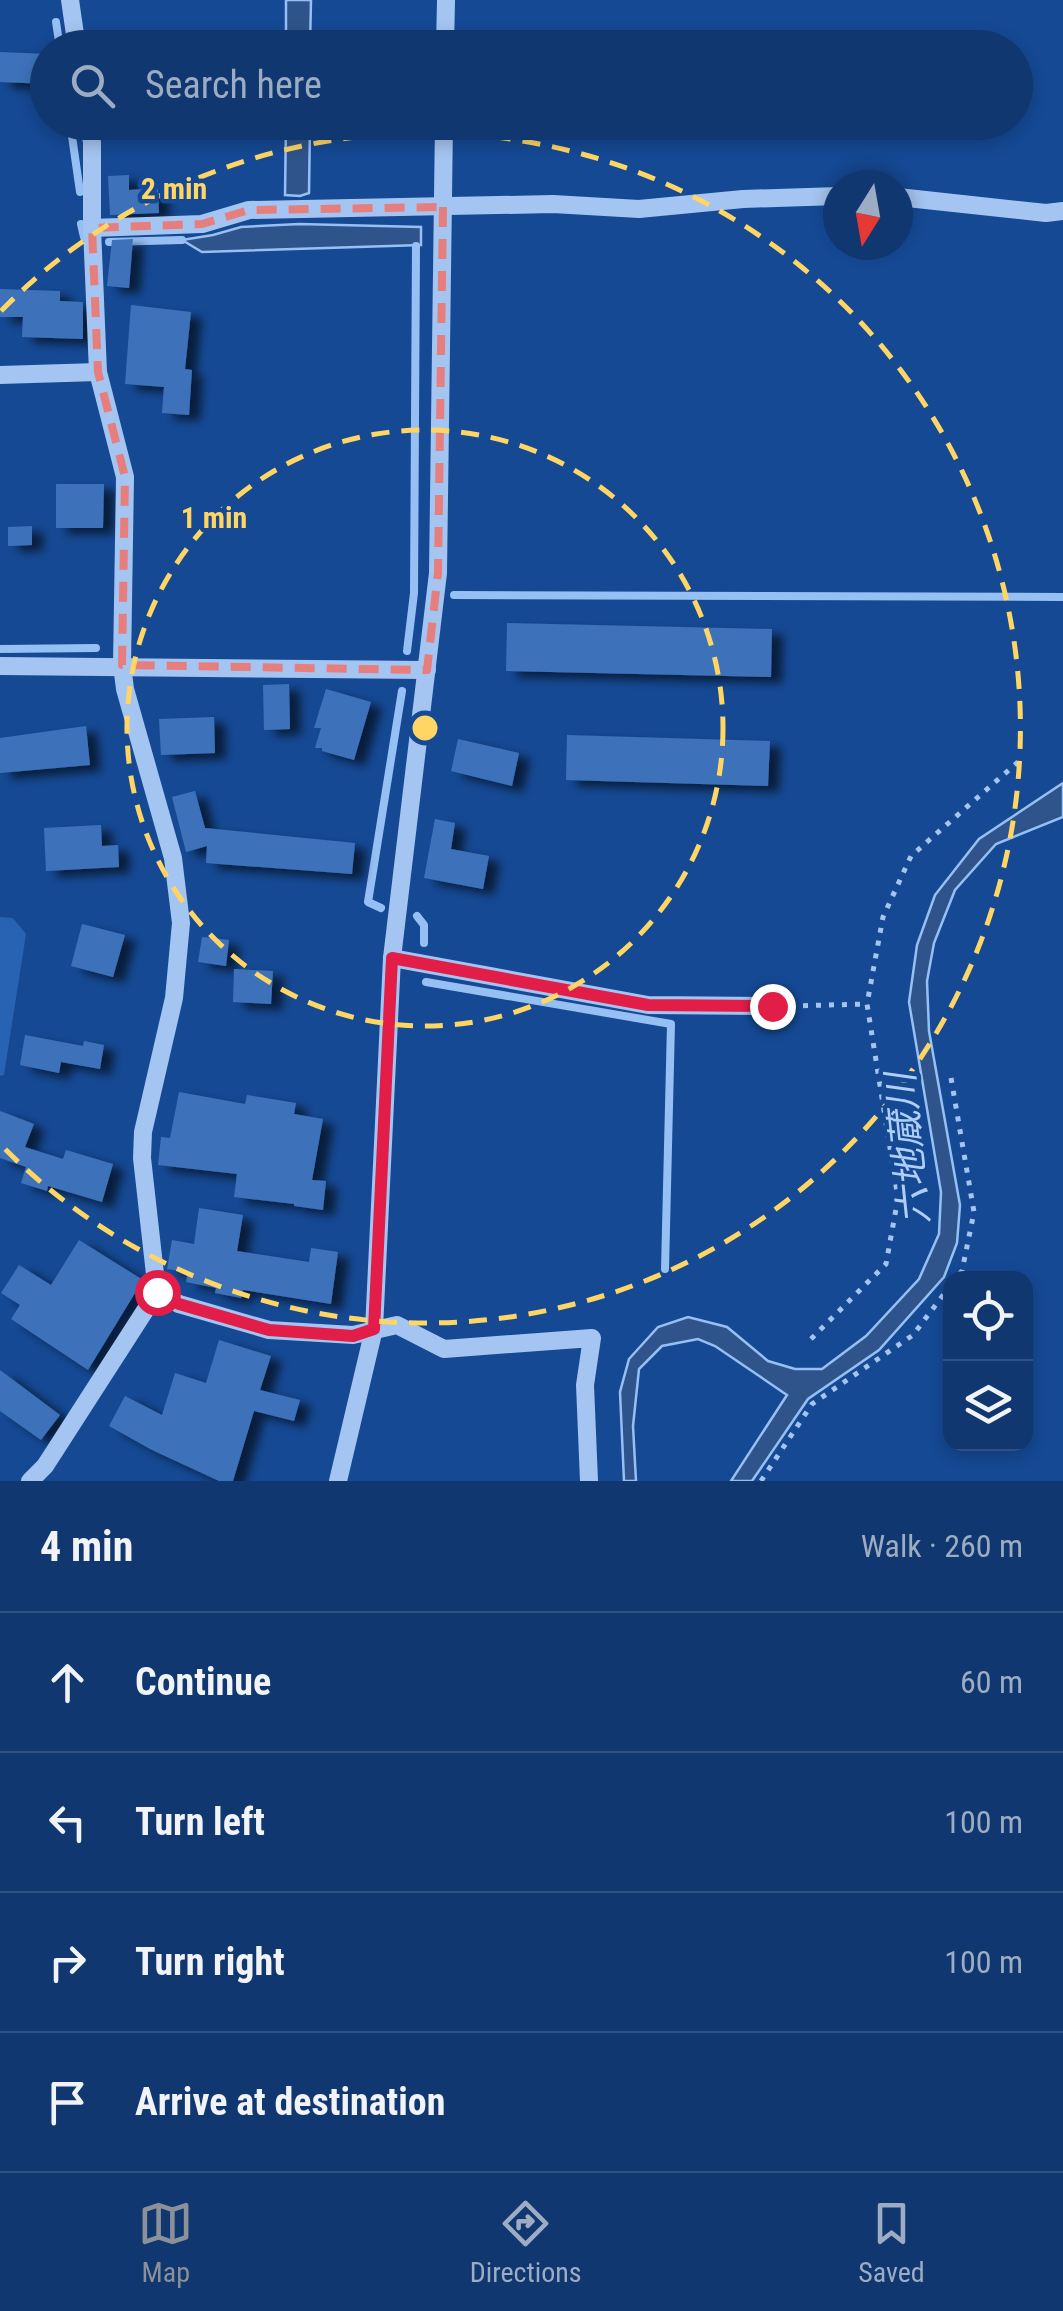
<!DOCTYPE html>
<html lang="en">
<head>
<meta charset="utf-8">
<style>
	:root { --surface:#10376f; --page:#1e4277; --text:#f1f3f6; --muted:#9cacc3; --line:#305182; --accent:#8c9099 }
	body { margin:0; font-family:"Roboto Condensed","Noto Sans JP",sans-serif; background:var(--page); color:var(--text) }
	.controls { position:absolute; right:30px; bottom:30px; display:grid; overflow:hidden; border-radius:20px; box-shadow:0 5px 15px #0003 }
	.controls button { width:90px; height:90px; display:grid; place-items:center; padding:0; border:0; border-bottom:2px solid var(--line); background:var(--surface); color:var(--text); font:50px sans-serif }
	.compass { position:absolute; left:823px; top:170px; width:90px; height:90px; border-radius:50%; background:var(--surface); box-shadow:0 5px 15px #0003; rotate:191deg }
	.stop { position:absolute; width:30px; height:30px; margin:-22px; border:8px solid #e11d48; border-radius:50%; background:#fff }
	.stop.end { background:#e11d48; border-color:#fff; box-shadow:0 2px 10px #0008 }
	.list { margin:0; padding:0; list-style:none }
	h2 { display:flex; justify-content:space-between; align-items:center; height:130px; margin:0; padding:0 40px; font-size:42px }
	h2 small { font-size:32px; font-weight:400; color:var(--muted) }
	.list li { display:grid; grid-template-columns:65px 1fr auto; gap:30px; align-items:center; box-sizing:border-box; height:140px; padding:0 40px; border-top:2px solid var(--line) }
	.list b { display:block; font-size:38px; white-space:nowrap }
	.list em { font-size:32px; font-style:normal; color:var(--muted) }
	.icon { flex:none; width:55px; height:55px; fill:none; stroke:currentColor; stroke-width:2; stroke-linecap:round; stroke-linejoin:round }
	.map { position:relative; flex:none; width:1063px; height:1481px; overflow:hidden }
	.search { position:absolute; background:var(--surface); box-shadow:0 5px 15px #0003; left:30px; right:30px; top:30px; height:110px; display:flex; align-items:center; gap:25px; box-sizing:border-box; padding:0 35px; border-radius:55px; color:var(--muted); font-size:38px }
	.sheet { height:690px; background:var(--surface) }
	nav { display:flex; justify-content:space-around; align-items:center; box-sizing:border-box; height:140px; border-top:2px solid var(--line); background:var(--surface); font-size:28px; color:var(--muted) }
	nav a { display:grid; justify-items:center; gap:5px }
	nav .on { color:var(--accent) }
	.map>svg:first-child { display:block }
	.green { fill:#2762b3 }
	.water { fill:#2e548b; stroke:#96bff4; stroke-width:2.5 }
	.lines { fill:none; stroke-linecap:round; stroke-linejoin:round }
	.stream { stroke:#96bff4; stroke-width:8 }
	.building { fill:#3d72bb; filter:url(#shadow) }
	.path { stroke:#a4c5f1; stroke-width:5; stroke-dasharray:5 8; stroke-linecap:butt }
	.minor { stroke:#a4c5f1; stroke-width:18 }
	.route { stroke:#e11d48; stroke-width:12 }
	.marked { fill:none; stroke:#e67e7e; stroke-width:8; stroke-dasharray:20 12; stroke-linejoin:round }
	.ring { fill:none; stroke:#ffd664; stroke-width:5; stroke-dasharray:18 12 }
	.labels { text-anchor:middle; stroke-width:9; stroke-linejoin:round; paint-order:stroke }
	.water-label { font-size:38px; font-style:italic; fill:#b0cff8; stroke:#154994 }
	.centre { fill:#ffd664; stroke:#154994; stroke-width:5 }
	.ring-label { font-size:30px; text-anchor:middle; font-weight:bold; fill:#ffd664; stroke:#154994; stroke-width:9; stroke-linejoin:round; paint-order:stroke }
</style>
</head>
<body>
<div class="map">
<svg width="1063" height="1481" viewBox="0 0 1063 1481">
	<defs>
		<filter id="shadow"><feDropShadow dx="11" dy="6" stdDeviation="5" flood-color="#0009"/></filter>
	</defs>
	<rect width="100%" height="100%" fill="#154994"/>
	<!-- green -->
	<polygon class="green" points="0,917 13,918 26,934 4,1075 0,1076"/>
	<!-- water -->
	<g class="water">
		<polygon points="286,0 311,0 310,47 286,47"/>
		<polygon points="286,123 310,123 309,193 300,196 285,195"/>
		<polygon points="299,224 421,227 421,245 202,252 182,240 213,235 241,227"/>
		<polygon points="1063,783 1063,817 996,844 955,890 934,943 927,981 929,1031 960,1205 957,1243 944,1277 879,1350 808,1399 752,1481 731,1481 787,1395 715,1346 698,1339 662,1346 639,1369 633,1426 636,1481 624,1481 620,1392 629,1359 658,1327 688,1317 727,1327 768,1361 795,1369 822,1369 866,1336 919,1279 939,1234 941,1192 909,1002 917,945 935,895 979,839"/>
	</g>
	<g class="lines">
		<!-- stream -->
		<g class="stream">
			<polyline points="56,22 60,48"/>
			<polyline points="70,122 80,192"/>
			<polyline points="81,224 84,237"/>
			<polyline points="109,242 182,240"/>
			<polyline points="454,595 1063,597"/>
			<polyline points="0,649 96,648"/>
			<polyline points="407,651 414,593 416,246"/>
			<polyline points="381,908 368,902 402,691"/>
			<polyline points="417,916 424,925 424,943"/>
			<polyline points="426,982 671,1024 665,1269"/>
		</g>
	</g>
	<!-- building -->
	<g class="building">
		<polygon points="0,52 48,54 48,84 0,82"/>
		<polygon points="129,175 129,190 158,188 159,213 110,215 108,176"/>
		<polygon points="133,239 129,288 107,286 112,240"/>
		<polygon points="0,289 60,291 60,301 83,302 83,339 22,337 23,317 0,317"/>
		<polygon points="131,305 191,312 185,369 192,370 189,415 162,413 164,387 125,384"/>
		<polygon points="56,484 104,484 103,528 56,528"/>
		<polygon points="32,526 32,545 8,546 8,527"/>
		<polygon points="507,623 772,629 771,677 506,671"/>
		<polygon points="289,684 290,729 264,730 263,685"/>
		<polygon points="326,689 371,702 354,760 322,751 322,748 315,748 321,728 314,728"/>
		<polygon points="214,717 215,753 161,755 159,719"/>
		<polygon points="86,726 90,765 0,773 0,738"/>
		<polygon points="567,735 770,741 768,786 566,780"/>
		<polygon points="458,739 519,753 512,786 451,771"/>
		<polygon points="195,791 205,828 355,843 352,874 206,863 207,846 186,852 172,797"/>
		<polygon points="435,819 455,823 451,849 489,856 483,889 424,878"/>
		<polygon points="101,825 102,846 118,845 119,867 46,871 44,828"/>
		<polygon points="82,924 125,935 113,977 71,966"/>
		<polygon points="202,937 229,940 226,966 198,962"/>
		<polygon points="234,969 273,971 271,1004 233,1002"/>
		<polygon points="25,1035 83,1046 84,1041 104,1045 100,1069 61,1062 59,1073 20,1065"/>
		<polygon points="179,1092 245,1104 247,1095 296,1103 294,1114 323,1119 312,1180 326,1181 323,1210 294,1206 294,1204 234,1197 237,1174 158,1165 161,1137 170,1138"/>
		<polygon points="0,1111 34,1124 25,1147 63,1159 66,1150 113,1164 102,1202 48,1186 47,1191 21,1183 26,1167 0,1158"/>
		<polygon points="199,1208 243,1215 237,1251 309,1262 311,1248 338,1252 331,1304 243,1290 241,1298 215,1293 216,1288 186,1282 188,1272 167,1269 172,1240 194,1244"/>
		<polygon points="79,1240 143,1280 88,1370 11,1319 20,1305 1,1293 19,1265 51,1285"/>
		<polygon points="219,1340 271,1356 260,1390 300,1400 294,1421 254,1411 233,1481 219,1481 152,1450 109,1426 125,1396 162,1415 175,1373 206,1383"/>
		<polygon points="0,1370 60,1415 41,1440 0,1411"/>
	</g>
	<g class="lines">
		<!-- path -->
		<g class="path">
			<polyline points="790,1006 867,1004"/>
			<polyline points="951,1078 974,1212 962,1271 956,1278"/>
			<polyline points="811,1339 886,1264 898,1198 867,1004 883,917 911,856 1018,762"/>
			<polyline points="761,1481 812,1404 913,1335 950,1286"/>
		</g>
		<!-- minor -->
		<g class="minor">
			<polyline points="70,0 77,48"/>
			<polyline points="445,48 446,0"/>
			<polyline points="89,122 92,143 92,228 98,372 125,477 122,665 125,689 173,858 181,923 174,998 143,1132 142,1158 157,1292"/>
			<polyline points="898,197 1046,213 1063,211"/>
			<polyline points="92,228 202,224 249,210 553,204 639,209 743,199 838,196"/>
			<polyline points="0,375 98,372"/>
			<polyline points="0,666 427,670"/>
			<polyline points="392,958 648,1005 772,1006"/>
			<polyline points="30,1481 45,1466 157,1292 179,1304 269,1330 353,1335 397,1325 444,1349 592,1338 585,1385 589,1481"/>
			<polyline points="338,1481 374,1329 392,958 438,573 444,122"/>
		</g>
	</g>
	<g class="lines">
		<!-- route -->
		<polyline class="route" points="157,1292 179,1304 269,1330 353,1336 374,1329 392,958 648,1005 772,1006"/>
	</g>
	<!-- marked area -->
	<path class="marked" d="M443,207L438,573L427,670L122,665L125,477L98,372L92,228L202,224L249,210Z"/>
	<!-- distance rings -->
	<g class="ring">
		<circle cx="425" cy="728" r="298"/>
		<path d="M1 311A595 595 0 1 1 1 1145"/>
	</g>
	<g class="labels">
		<!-- water labels -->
		<g class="water-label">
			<text transform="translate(908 1149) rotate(-96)" y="13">六地蔵川</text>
		</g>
	</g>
	<circle cx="425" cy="728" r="15" class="centre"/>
	<g class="ring-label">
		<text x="174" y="199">2 min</text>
		<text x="214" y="528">1 min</text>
	</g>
</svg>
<div class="controls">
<button><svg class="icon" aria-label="locate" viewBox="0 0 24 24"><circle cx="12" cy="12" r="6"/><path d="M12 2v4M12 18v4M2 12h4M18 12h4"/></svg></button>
<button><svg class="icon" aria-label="layers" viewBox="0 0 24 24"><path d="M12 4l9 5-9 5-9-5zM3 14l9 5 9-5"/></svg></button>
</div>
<svg class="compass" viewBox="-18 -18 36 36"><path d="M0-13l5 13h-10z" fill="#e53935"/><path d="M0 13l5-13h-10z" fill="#9cacc3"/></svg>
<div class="stop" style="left:157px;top:1292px"></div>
<div class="stop end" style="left:772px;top:1006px"></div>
<div class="search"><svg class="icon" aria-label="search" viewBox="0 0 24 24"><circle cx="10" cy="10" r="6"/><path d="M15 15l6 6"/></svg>Search here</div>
</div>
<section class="sheet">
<h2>4 min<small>Walk · 260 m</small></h2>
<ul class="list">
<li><svg class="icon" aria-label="ahead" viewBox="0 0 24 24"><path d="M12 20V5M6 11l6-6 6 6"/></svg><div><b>Continue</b></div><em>60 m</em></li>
<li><svg class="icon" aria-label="left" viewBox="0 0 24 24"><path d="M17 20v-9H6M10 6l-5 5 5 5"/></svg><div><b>Turn left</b></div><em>100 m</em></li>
<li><svg class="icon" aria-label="right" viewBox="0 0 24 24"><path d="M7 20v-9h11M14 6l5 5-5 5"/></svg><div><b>Turn right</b></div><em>100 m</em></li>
<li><svg class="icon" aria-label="arrive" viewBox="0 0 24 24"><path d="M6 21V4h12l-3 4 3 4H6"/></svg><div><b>Arrive at destination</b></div></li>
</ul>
</section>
<nav>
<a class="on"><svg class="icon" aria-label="map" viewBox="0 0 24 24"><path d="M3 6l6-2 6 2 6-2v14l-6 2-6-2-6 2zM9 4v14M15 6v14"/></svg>Map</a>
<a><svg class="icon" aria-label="directions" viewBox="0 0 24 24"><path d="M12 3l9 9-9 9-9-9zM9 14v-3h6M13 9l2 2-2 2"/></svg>Directions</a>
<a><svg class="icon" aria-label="saved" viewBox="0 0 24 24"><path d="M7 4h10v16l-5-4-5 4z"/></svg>Saved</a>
</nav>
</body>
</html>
